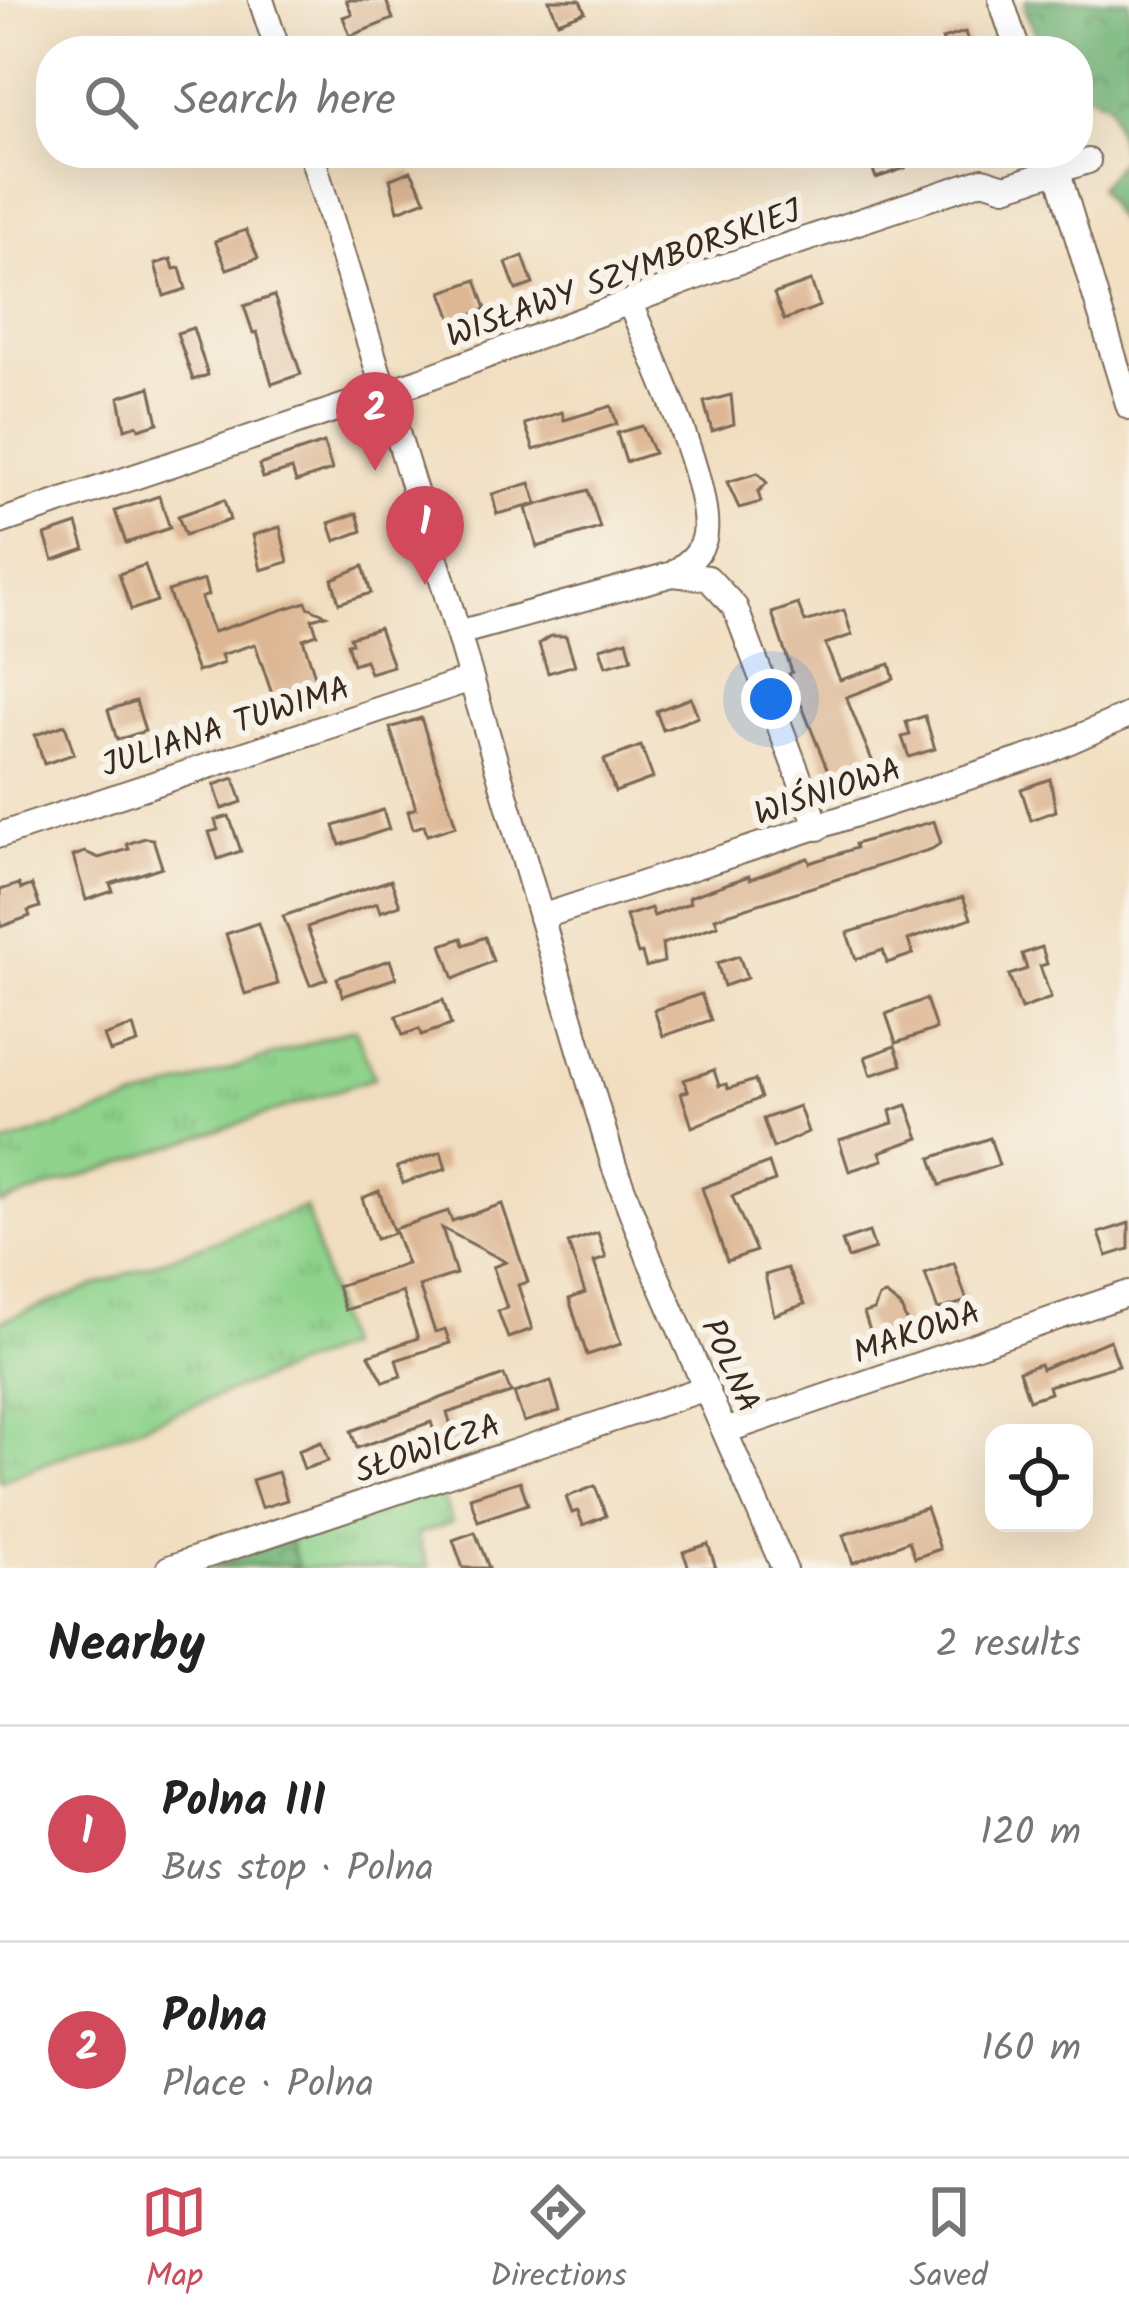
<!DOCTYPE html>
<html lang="en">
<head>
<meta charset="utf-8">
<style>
	:root { --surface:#fff; --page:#f2f2f2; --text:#222; --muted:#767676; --line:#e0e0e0; --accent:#d1495b }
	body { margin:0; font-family:Kalam,sans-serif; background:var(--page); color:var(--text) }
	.controls { position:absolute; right:36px; bottom:36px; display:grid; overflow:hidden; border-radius:24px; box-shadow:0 12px 48px #0002 }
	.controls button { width:108px; height:108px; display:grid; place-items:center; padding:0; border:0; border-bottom:3px solid var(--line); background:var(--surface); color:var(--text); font:60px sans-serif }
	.you { position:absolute; left:771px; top:699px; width:42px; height:42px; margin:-30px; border:9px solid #fff; border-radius:50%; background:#1a73e8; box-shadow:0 0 0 18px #1a73e833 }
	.badge { display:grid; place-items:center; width:78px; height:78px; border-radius:50%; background:var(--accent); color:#fff; font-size:39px; font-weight:700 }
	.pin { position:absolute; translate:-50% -99px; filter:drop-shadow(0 3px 6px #0008) }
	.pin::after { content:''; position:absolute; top:63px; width:42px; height:36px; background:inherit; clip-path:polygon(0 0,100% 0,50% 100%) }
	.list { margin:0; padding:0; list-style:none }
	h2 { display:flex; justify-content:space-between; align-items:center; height:156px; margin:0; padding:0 48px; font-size:51px }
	h2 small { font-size:39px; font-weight:400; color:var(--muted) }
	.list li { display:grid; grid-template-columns:78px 1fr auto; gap:36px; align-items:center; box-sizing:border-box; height:216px; padding:0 48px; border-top:3px solid var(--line) }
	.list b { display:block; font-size:45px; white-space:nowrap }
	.list p { margin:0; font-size:39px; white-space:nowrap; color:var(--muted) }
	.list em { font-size:39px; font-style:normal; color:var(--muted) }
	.icon { flex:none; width:66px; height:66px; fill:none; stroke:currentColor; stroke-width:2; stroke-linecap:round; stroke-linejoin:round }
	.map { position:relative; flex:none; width:1129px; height:1568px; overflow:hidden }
	.search { position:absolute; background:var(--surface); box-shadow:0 12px 48px #0002; left:36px; right:36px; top:36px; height:132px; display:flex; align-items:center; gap:30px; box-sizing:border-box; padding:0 42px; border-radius:48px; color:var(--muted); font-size:45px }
	.sheet { height:588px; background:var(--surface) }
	nav { display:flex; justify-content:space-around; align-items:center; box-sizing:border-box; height:168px; border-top:3px solid var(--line); background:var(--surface); font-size:33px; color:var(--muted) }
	nav a { display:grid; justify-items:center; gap:6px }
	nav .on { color:var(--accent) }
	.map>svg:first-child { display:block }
	.grass { fill:url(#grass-tufts); stroke:#657e55; stroke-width:3 }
	.forest { fill:url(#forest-crowns); stroke:#57704b; stroke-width:3 }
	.building { fill:#ddb693 }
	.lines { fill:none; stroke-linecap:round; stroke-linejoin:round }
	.minor-casing { stroke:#7b6957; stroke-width:28 }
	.minor { stroke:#fff; stroke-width:24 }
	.labels { text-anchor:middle; stroke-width:12; stroke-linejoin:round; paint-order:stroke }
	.street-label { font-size:33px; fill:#3b2a1e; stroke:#f7f3e8 }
</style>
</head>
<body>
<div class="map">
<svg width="1129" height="1568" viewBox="0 0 1129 1568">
	<defs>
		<pattern id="grass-tufts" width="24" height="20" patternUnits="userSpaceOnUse" patternTransform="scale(3)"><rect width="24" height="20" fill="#8fd38c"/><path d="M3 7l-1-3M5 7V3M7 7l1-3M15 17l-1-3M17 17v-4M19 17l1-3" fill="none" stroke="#7cb578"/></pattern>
		<pattern id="forest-crowns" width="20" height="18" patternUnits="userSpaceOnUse" patternTransform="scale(3)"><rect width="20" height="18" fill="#73b578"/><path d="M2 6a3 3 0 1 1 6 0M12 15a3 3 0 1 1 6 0" fill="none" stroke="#609362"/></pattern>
	</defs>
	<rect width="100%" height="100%" fill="#f7f3e8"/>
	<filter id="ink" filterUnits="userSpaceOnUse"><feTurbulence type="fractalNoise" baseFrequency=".00833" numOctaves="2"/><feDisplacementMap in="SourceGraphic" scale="24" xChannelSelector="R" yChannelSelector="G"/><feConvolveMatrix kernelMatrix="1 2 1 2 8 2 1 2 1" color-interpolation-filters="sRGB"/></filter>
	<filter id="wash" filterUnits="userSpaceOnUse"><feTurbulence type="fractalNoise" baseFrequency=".004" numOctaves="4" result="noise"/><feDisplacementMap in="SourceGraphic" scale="48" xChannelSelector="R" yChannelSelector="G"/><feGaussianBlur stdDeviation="2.7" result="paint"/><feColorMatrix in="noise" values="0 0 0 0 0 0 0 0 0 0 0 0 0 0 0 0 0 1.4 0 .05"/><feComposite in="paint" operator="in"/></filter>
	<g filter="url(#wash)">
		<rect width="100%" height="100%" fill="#f1dec0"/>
		<!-- grass -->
		<g class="grass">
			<polygon points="355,1028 374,1078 0,1204 0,1145"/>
			<polygon points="306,1207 344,1347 0,1481 0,1321"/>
			<polygon points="438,1486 452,1522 417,1535 429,1568 289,1568 297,1565 289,1539"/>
		</g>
		<!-- forest -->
		<g class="forest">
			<polygon points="1026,0 1129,0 1129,219 1118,220 1098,188 1124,157 1109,103 1078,90 1078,51 1045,51 1024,9"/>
			<polygon points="289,1539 298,1565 209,1568"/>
		</g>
		<g id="blocks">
			<!-- building -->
			<g class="building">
				<polygon points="346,0 386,0 393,19 350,36 343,17 352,14"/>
				<polygon points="549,0 580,0 585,12 558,22"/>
				<polygon points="965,32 971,51 946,51 942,39"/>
				<polygon points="867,153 900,153 905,168 876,178"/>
				<polygon points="411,171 426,200 398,211 390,179"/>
				<polygon points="246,230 258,258 227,269 215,241"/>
				<polygon points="523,256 533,284 516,290 506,263"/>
				<polygon points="171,259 174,269 180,268 186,289 164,296 155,264"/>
				<polygon points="476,280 486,309 453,322 442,292"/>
				<polygon points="811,281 820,306 784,320 774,294"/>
				<polygon points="274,296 301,374 272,384 257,332 253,333 244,306"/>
				<polygon points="193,328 208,375 193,380 177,333"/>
				<polygon points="150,387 158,423 139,429 137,425 125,429 119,397"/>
				<polygon points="731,395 734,424 712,431 704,402"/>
				<polygon points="611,406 617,424 534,450 525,424 562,412 564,420"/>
				<polygon points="642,426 654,453 626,462 617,433"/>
				<polygon points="324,443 332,470 296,482 292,469 263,478 259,465"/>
				<polygon points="758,473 767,483 758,492 761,502 739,508 727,482"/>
				<polygon points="530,483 537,504 497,514 492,494"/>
				<polygon points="588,490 600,528 537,547 526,508"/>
				<polygon points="159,496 170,528 126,543 115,511"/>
				<polygon points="224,500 230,520 185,535 178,516"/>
				<polygon points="357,513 362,531 335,541 329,523"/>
				<polygon points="77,524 85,549 53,560 45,535"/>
				<polygon points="280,527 288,562 261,570 253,535"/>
				<polygon points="145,565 157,601 131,610 119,574"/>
				<polygon points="363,566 371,593 339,603 332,579"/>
				<polygon points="204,580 208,595 201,598 213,632 306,602 308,607 326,615 312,619 317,634 303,639 320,691 276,706 255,644 221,655 224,663 197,672 168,591"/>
				<polygon points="798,604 805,622 844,610 852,635 825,644 840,680 890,664 894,679 846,697 876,770 834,786 789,674 792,672 772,613"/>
				<polygon points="379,628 393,666 370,673 365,660 353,664 347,644 352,643 350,637"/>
				<polygon points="551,636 566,636 575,665 548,673 539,644"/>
				<polygon points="627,640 632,659 606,666 600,648"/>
				<polygon points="691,698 698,717 663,730 656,711"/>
				<polygon points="136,701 145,731 117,740 108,710"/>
				<polygon points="925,716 935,749 909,757 902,737 910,735 906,722"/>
				<polygon points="421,718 456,826 427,835 424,825 413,829 408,811 416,808 390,728"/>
				<polygon points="65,725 74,754 44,764 35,735"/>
				<polygon points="641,746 653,778 615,792 604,760"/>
				<polygon points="234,778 242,802 222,809 214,785"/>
				<polygon points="1050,779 1056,811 1031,820 1021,789"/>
				<polygon points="383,810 389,829 340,845 334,826"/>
				<polygon points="229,816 241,851 218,859 209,832 218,830 215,820"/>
				<polygon points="934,821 941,843 932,849 715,918 718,925 662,944 664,962 646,967 642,953 638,954 626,916 651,908 654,916 690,903 689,897 732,882 749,876 750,879 808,858 810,863 856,848 855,844"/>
				<polygon points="145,838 153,839 162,867 110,884 113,891 86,900 73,856 85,852 99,858 129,849 127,844"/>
				<polygon points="391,880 400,905 380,912 377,903 307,927 327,979 310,985 283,916"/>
				<polygon points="19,884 21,889 32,885 40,907 28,911 30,916 0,927 0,890"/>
				<polygon points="963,897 971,918 908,940 913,954 887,963 883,950 856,959 847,933"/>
				<polygon points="258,923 278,984 245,994 226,934"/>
				<polygon points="485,937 493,961 454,979 442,945 462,938 464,945"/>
				<polygon points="1042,947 1047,964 1040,966 1051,998 1021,1009 1009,975 1027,969 1022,954"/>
				<polygon points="739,956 747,978 724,986 717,963"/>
				<polygon points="390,960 396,978 343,996 337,978"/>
				<polygon points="701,994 711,1020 663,1036 654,1010"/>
				<polygon points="926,999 936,1029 896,1043 886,1014"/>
				<polygon points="443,1000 451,1025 421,1035 419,1029 403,1035 396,1016"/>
				<polygon points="133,1026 138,1043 110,1052 104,1036"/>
				<polygon points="895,1046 902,1065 871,1075 865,1057"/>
				<polygon points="714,1070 719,1086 726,1084 728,1089 755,1080 761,1098 692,1127 681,1093 688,1091 684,1080"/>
				<polygon points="907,1105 919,1138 880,1152 883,1160 849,1171 839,1140 893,1123 890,1111"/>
				<polygon points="799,1106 808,1132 773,1148 763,1119"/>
				<polygon points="990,1138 999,1165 940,1185 931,1158"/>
				<polygon points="441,1152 446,1169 403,1183 397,1167"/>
				<polygon points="769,1163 775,1181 732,1196 756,1251 727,1261 702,1188"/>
				<polygon points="379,1191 394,1233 376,1239 362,1198"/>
				<polygon points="502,1204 528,1282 518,1285 532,1329 508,1338 498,1311 507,1308 493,1267 506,1262 442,1228 456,1274 419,1286 435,1332 445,1329 450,1343 396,1360 401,1376 384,1382 369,1355 418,1338 402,1292 345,1310 337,1286 407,1264 394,1229 448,1211 452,1221"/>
				<polygon points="1129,1223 1129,1249 1107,1256 1099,1233"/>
				<polygon points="869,1232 875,1249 848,1258 842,1241"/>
				<polygon points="598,1233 606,1258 594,1262 621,1344 587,1355 569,1299 585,1293 568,1243"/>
				<polygon points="954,1263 967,1301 938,1310 925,1274"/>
				<polygon points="787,1268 805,1304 774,1315 765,1275"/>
				<polygon points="886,1295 901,1307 909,1329 883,1338 881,1334 872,1337 864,1313 874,1310 879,1297"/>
				<polygon points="1110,1340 1119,1365 1048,1386 1050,1393 1029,1400 1019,1371 1040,1364 1042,1369"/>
				<polygon points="504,1375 511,1393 447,1413 458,1450 442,1455 431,1422 357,1448 351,1431"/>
				<polygon points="551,1381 560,1411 524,1422 514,1393"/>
				<polygon points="321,1442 328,1461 304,1469 298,1451"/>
				<polygon points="278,1472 287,1500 261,1508 252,1480"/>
				<polygon points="520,1481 528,1504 478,1521 470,1497"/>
				<polygon points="595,1486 606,1516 583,1525 578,1511 572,1513 566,1497"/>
				<polygon points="926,1508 940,1549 915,1558 909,1541 853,1563 843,1535"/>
				<polygon points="475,1532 489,1568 463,1568 453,1540"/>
				<polygon points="708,1544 716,1568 689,1568 683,1552"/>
			</g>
		</g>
	</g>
	<g filter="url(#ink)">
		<use href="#blocks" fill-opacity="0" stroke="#7b6957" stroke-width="3"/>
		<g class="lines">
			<defs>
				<g id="minor">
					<polyline points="261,0 278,51"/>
					<polyline points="1001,0 1018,51"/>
					<polyline points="311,153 442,579 614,1166 649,1258 784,1568"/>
					<polyline points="1052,153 1129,407"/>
					<path d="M630,304C650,349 716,494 704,539C699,556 686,564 673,574"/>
					<polyline points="0,522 419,381 723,267 983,180 1005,187 1088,161"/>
					<polyline points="458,633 673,574 708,578 735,607 818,828"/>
					<polyline points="0,835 471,679"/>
					<polyline points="541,917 1045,752 1129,715"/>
					<polyline points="725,1431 1129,1293"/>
					<polyline points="169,1568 706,1388"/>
				</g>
			</defs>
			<!-- minor casing -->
			<use href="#minor" class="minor-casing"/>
			<!-- minor -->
			<use href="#minor" class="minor"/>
		</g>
	</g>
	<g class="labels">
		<!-- street labels -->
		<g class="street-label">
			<text transform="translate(623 272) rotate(-20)" y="12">WISŁAWY SZYMBORSKIEJ</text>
			<text transform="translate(225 725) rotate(-18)" y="12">JULIANA TUWIMA</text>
			<text transform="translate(827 790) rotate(-18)" y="12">WIŚNIOWA</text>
			<text transform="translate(916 1331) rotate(-19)" y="12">MAKOWA</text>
			<text transform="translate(732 1365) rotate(66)" y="12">POLNA</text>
			<text transform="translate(427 1447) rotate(-19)" y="12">SŁOWICZA</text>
		</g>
	</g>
</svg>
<div class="controls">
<button><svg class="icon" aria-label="locate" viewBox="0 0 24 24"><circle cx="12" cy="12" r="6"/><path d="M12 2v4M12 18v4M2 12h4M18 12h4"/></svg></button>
</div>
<div class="you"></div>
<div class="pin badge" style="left:425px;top:585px">1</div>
<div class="pin badge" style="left:375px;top:471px">2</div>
<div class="search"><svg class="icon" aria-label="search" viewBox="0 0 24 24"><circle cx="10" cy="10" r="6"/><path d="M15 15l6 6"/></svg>Search here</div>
</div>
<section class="sheet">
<h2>Nearby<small>2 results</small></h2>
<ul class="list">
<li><span class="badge">1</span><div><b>Polna III</b><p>Bus stop · Polna</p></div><em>120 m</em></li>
<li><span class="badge">2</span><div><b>Polna</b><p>Place · Polna</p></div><em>160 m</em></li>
</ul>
</section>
<nav>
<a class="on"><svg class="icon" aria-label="map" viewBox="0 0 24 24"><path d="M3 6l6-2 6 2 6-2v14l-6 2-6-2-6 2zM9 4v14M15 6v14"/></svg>Map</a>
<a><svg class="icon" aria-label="directions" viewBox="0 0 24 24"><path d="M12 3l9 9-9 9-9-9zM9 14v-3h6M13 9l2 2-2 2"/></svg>Directions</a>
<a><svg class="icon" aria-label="saved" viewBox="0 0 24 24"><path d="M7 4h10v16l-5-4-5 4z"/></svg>Saved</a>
</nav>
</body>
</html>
